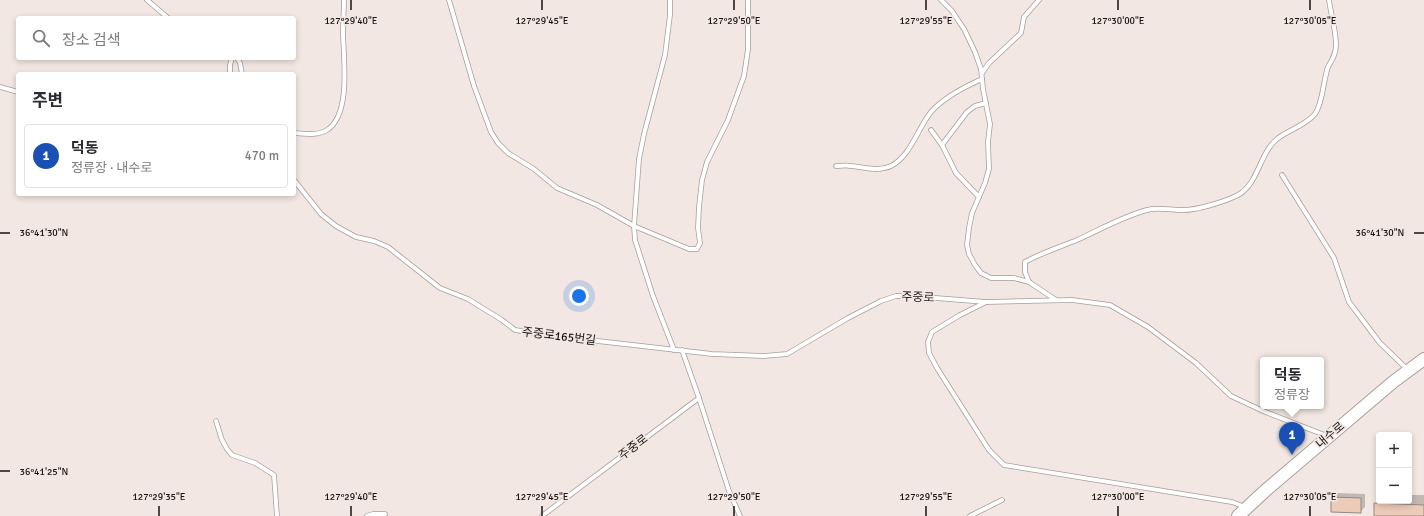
<!DOCTYPE html>
<html lang="ko">
<head>
<meta charset="utf-8">
<style>
	:root { --surface:#fff; --page:#f7f7f7; --text:#2b2b33; --muted:#7c7c81; --line:#e1e1e2; --accent:#2c713d }
	body { margin:0; font-family:Signika,"Noto Sans KR",sans-serif; background:var(--page); color:var(--text) }
	.controls { position:absolute; right:12px; bottom:12px; display:grid; overflow:hidden; border-radius:4px; box-shadow:0 2px 6px #0003 }
	.controls button { width:36px; height:36px; display:grid; place-items:center; padding:0; border:0; border-bottom:1px solid var(--line); background:var(--surface); color:var(--text); font:20px sans-serif }
	.you { position:absolute; left:579px; top:296px; width:14px; height:14px; margin:-10px; border:3px solid #fff; border-radius:50%; background:#1a73e8; box-shadow:0 0 0 6px #1a73e833 }
	.badge { display:grid; place-items:center; width:26px; height:26px; border-radius:50%; background:var(--accent); color:#fff; font-size:13px; font-weight:700 }
	.pin { position:absolute; translate:-50% -33px; filter:drop-shadow(0 1px 2px #0008) }
	.pin::after { content:''; position:absolute; top:21px; width:14px; height:12px; background:inherit; clip-path:polygon(0 0,100% 0,50% 100%) }
	.popup { position:absolute; left:1260px; top:357px; width:64px; height:52px; box-sizing:border-box; display:grid; place-content:center; border-radius:4px; background:var(--surface); filter:drop-shadow(0 1px 3px #0005); font-size:13px; white-space:nowrap; color:var(--muted) }
	.popup b { font-size:15px; color:var(--text) }
	.popup::after { content:''; position:absolute; left:50%; top:100%; margin-left:-8px; border:8px solid transparent; border-top-color:var(--surface) }
	.list { margin:0; padding:0; list-style:none }
	h2 { display:flex; justify-content:space-between; align-items:center; height:52px; margin:0; padding:0 16px; font-size:17px }
	h2 small { font-size:13px; font-weight:400; color:var(--muted) }
	.list li { display:grid; grid-template-columns:26px 1fr auto; gap:12px; align-items:center; box-sizing:border-box; height:64px; margin:0 8px 8px; padding:0 8px; border:1px solid var(--line); border-radius:4px }
	.list b { display:block; font-size:15px; white-space:nowrap }
	.list p { margin:0; font-size:13px; white-space:nowrap; color:var(--muted) }
	.list em { font-size:13px; font-style:normal; color:var(--muted) }
	.icon { flex:none; width:22px; height:22px; fill:none; stroke:currentColor; stroke-width:2; stroke-linecap:round; stroke-linejoin:round }
	.map { position:relative; flex:none; width:1424px; height:516px; overflow:hidden }
	.search { position:absolute; background:var(--surface); box-shadow:0 2px 6px #0003; left:16px; top:16px; width:280px; height:44px; display:flex; align-items:center; gap:10px; box-sizing:border-box; padding:0 14px; border-radius:4px; color:var(--muted); font-size:15px }
	.panel { position:absolute; background:var(--surface); box-shadow:0 2px 6px #0003; left:16px; top:72px; width:280px; height:124px; border-radius:4px }
	.map>svg:first-child { display:block }
	.shadow { fill:#0003 }
	.building { fill:#edcbb9; stroke:#938984 }
	.lines { fill:none; stroke-linecap:round; stroke-linejoin:round }
	.lane-casing { stroke:#a89d99; stroke-width:5.5 }
	.secondary-casing { stroke:#a89d99; stroke-width:14 }
	.lane { stroke:#fff; stroke-width:4 }
	.secondary { stroke:#fff; stroke-width:12 }
	.ticks { fill:none; stroke:#181412; stroke-width:1.5 }
	.labels { text-anchor:middle; stroke-width:3.5; stroke-linejoin:round; paint-order:stroke }
	.street-label { font-size:12px; fill:#181412; stroke:#f2e7e2 }
	.ticks-label { font-size:10px; text-anchor:middle; fill:#181412; stroke:#f2e7e2; stroke-width:3.5; stroke-linejoin:round; paint-order:stroke }
</style>
</head>
<body>
<div class="map">
<svg width="1424" height="516" viewBox="0 0 1424 516">
	<rect width="100%" height="100%" fill="#f2e7e2"/>
	<!-- shadow -->
	<g class="shadow">
		<polygon points="1337,493 1365,494 1365,507 1360,512 1332,498"/>
		<polygon points="1409,495 1424,495 1424,516 1375,516 1375,504 1379,500 1379,501 1409,501"/>
	</g>
	<!-- building -->
	<g class="building">
		<polygon points="1331,497 1361,498 1361,513 1331,512"/>
		<polygon points="1374,503 1424,505 1424,516 1374,516"/>
	</g>
	<g class="lines">
		<defs>
			<g id="lane">
				<polyline points="147,0 168,18"/>
				<polyline points="449,0 474,86 491,132 498,143 508,153 534,169 557,188 597,205 634,226 689,249 697,249 700,243 698,228 699,207 702,180 707,162 728,120 744,76 748,49 748,0"/>
				<polyline points="670,0 670,15 665,55 644,134 639,159 634,226 635,240 653,296 674,350"/>
				<polyline points="941,0 952,11 964,29 975,52 981,69 983,89 990,124 988,142 989,169 985,183 972,213 969,228 967,245 969,254 975,265 981,273 991,278 1014,278 1029,282 1056,300"/>
				<polyline points="237,58 240,63 242,74"/>
				<polyline points="982,73 989,63 1021,33 1024,17 1039,0"/>
				<polyline points="230,74 230,65 232,58"/>
				<polyline points="0,87 18,92"/>
				<polyline points="931,130 942,145 956,173 979,197"/>
				<path d="M294,133C305,134 317,136 327,130C352,114 343,56 343,31C343,20 344,10 344,0"/>
				<polyline points="942,145 967,112 975,106 986,103"/>
				<path d="M836,166C841,166 846,165 851,166C865,167 878,172 891,166C910,157 918,128 931,112C944,97 964,87 982,79"/>
				<polyline points="1282,175 1334,258 1349,302 1380,343 1408,370"/>
				<polyline points="294,180 321,214 336,226 356,237 374,241 388,247 440,288 468,299 502,320 515,330 554,336 712,354 764,356 787,354 848,318 881,301 896,296 911,296 986,302 1072,300 1110,305 1148,327 1196,363 1231,396 1263,411 1327,436"/>
				<path d="M1029,282L1025,272V262C1041,253 1060,247 1077,240C1099,230 1124,216 1147,210C1158,207 1169,210 1180,210C1195,211 1224,202 1238,195C1259,183 1259,154 1277,139C1288,130 1305,126 1315,114C1323,103 1323,81 1328,67C1332,60 1336,54 1336,45C1336,30 1331,15 1329,0"/>
				<polyline points="986,302 960,315 932,332 928,342 929,353 937,368 989,450 1004,465 1232,502 1245,507"/>
				<polyline points="699,398 729,491 740,516"/>
				<polyline points="216,421 222,440 227,449 232,455 255,463 274,475 277,516"/>
				<polyline points="367,516 373,514 385,514"/>
				<polyline points="542,516 699,398 682,350"/>
				<polyline points="970,516 1002,500"/>
			</g>
			<polyline id="secondary" points="1238,516 1266,490 1393,382 1424,359"/>
		</defs>
		<!-- lane casing -->
		<use href="#lane" class="lane-casing"/>
		<!-- secondary casing -->
		<use href="#secondary" class="secondary-casing"/>
		<!-- lane -->
		<use href="#lane" class="lane"/>
		<!-- secondary -->
		<use href="#secondary" class="secondary"/>
	</g>
	<!-- ticks -->
	<path class="ticks" d="M351,0V10M542,0V10M734,0V10M926,0V10M1118,0V10M1310,0V10M0,233H10M1414,233H1424M0,471H10M159,506V516M351,506V516M542,506V516M734,506V516M926,506V516M1118,506V516M1310,506V516"/>
	<g class="labels">
		<!-- street labels -->
		<g class="street-label">
			<text transform="translate(918 297) rotate(2)" y="4">주중로</text>
			<text transform="translate(559 336) rotate(7)" y="4">주중로165번길</text>
			<text transform="translate(1330 435) rotate(-40)" y="4">내수로</text>
			<text transform="translate(633 447) rotate(-37)" y="4">주중로</text>
		</g>
	</g>
	<g class="ticks-label">
		<text x="351" y="24">127°29'40"E</text>
		<text x="542" y="24">127°29'45"E</text>
		<text x="734" y="24">127°29'50"E</text>
		<text x="926" y="24">127°29'55"E</text>
		<text x="1118" y="24">127°30'00"E</text>
		<text x="1310" y="24">127°30'05"E</text>
		<text x="44" y="236">36°41'30"N</text>
		<text x="1380" y="236">36°41'30"N</text>
		<text x="44" y="475">36°41'25"N</text>
		<text x="159" y="500">127°29'35"E</text>
		<text x="351" y="500">127°29'40"E</text>
		<text x="542" y="500">127°29'45"E</text>
		<text x="734" y="500">127°29'50"E</text>
		<text x="926" y="500">127°29'55"E</text>
		<text x="1118" y="500">127°30'00"E</text>
		<text x="1310" y="500">127°30'05"E</text>
	</g>
</svg>
<div class="controls">
<button>+</button>
<button>−</button>
</div>
<div class="you"></div>
<div class="pin badge" style="left:1292px;top:455px;background:#1a4fb4">1</div>
<div class="popup"><b>덕동</b>정류장</div>
<div class="search"><svg class="icon" aria-label="search" viewBox="0 0 24 24"><circle cx="10" cy="10" r="6"/><path d="M15 15l6 6"/></svg>장소 검색</div>
<section class="panel">
<h2>주변<small></small></h2>
<ul class="list">
<li><span class="badge" style="background:#1a4fb4">1</span><div><b>덕동</b><p>정류장 · 내수로</p></div><em>470 m</em></li>
</ul>
</section>
</div>
</body>
</html>
